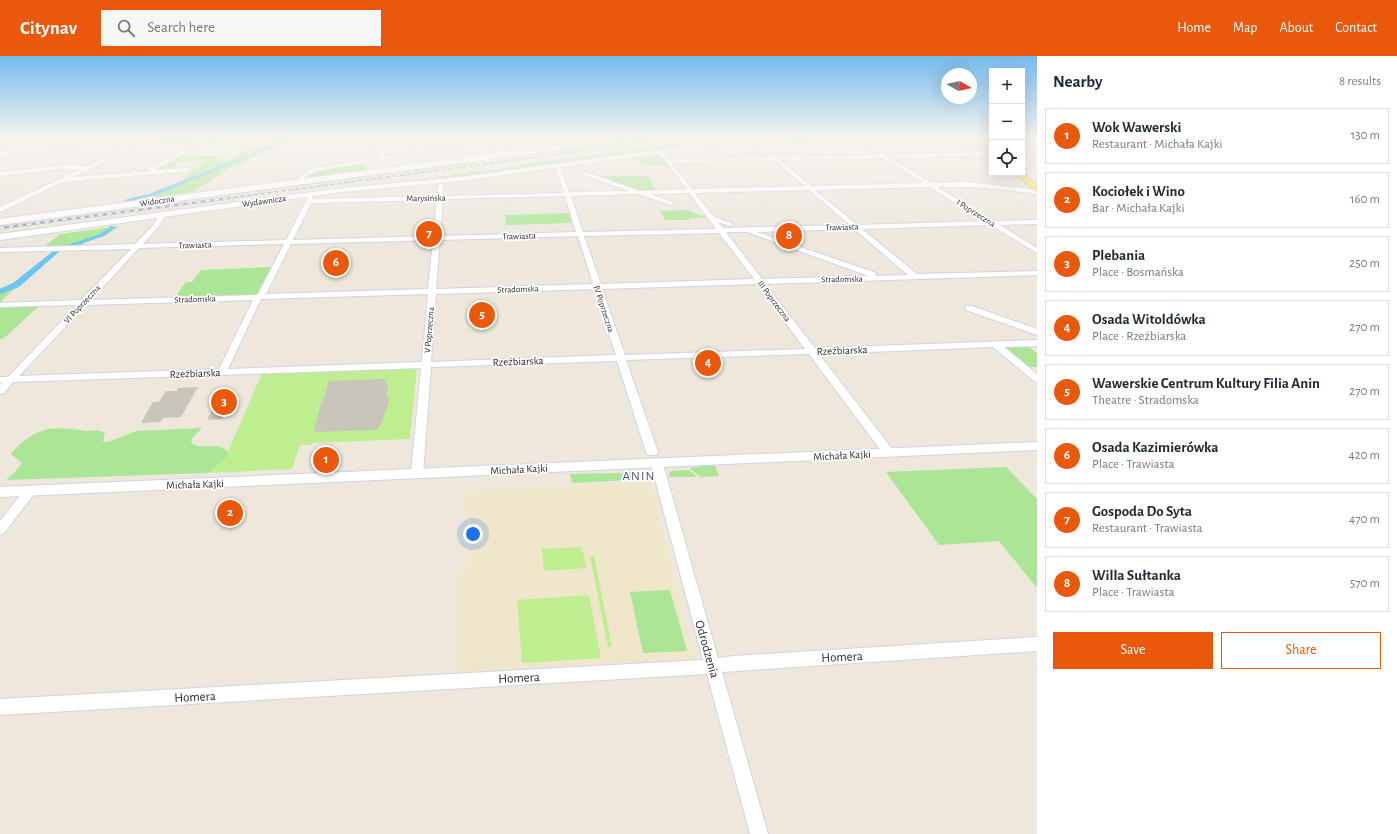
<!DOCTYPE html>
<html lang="en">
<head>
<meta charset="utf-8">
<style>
	:root { --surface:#fff; --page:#f6f6f7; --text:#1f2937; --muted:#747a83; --line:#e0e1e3; --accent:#ea580c }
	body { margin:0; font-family:"Alegreya Sans",sans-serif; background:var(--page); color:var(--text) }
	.controls { position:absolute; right:12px; top:12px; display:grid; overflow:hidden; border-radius:0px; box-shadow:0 4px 16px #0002 }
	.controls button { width:36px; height:36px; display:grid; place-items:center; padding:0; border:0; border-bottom:1px solid var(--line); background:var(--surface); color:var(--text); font:20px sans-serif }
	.compass { position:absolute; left:941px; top:12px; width:36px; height:36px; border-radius:50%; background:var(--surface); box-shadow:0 4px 16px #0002; rotate:99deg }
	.you { position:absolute; left:473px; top:478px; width:14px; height:14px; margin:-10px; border:3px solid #fff; border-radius:50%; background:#1a73e8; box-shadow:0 0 0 6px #1a73e833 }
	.badge { display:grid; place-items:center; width:26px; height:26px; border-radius:50%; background:var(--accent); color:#fff; font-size:13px; font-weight:700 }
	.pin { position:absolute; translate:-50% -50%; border:2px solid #fff; box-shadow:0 1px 4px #0006 }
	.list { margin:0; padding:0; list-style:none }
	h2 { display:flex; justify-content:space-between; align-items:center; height:52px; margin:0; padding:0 16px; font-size:17px }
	h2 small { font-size:13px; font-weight:400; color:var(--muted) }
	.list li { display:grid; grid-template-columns:26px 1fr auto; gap:12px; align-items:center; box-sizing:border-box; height:56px; margin:0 8px 8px; padding:0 8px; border:1px solid var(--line); border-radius:0px }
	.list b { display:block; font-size:15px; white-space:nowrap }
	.list p { margin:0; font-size:13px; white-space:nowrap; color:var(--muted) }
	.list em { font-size:13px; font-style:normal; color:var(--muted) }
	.actions { display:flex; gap:8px; padding:12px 16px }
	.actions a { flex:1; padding:9px 0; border:1px solid var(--accent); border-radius:0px; text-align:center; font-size:14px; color:var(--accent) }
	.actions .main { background:var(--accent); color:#fff }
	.icon { flex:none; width:22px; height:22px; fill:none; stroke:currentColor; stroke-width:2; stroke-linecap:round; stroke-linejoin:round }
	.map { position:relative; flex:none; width:1037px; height:778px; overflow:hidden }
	header { display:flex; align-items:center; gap:24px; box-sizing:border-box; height:56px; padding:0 20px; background:var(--accent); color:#fff }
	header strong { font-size:19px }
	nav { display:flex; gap:22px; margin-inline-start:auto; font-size:14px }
	.search { width:280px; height:36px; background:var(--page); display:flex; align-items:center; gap:10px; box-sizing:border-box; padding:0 14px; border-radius:0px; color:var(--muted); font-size:15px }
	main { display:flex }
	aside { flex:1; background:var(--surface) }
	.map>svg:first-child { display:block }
	.education { fill:#f0e6ca }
	.green { fill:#aae695 }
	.pitch { fill:#bfee91 }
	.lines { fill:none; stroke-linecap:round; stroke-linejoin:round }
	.canal { fill:#6ac4f4; fill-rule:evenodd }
	.building { fill:#c8c5ba }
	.minor-casing { stroke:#d1d3e4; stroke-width:2 }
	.tertiary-casing { stroke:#d1d3e4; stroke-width:2 }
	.secondary-casing { stroke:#d1d3e4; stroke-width:2 }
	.primary-casing { stroke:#c8c8c8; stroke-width:2 }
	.minor { fill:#fff; fill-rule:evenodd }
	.tertiary { fill:#fff; fill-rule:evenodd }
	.secondary { fill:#fff; fill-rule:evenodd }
	.primary { fill:#f7df57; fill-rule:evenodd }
	.rail-far1-casing { stroke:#9ea0b6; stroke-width:1.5 }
	.rail-casing { stroke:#9ea0b6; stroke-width:2.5 }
	.rail-far1 { stroke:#fff; stroke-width:1; stroke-dasharray:3.5; stroke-linecap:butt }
	.rail { stroke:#fff; stroke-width:1.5; stroke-dasharray:4.5; stroke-linecap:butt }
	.labels { text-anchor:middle; stroke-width:3.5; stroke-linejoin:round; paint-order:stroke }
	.far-street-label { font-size:9px; fill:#2a2a2a; stroke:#fff }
	.street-label { font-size:11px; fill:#2a2a2a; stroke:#fff }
	.quarter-label { font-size:13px; letter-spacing:1px; fill:#484e7d; stroke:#fff }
	.near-street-label { font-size:13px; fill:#2a2a2a; stroke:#fff }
</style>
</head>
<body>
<header>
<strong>Citynav</strong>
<div class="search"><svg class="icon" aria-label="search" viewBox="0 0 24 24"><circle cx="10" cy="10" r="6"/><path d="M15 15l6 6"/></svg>Search here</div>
<nav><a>Home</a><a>Map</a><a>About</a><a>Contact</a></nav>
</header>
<main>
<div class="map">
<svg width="1037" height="778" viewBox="0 0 1037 778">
	<rect width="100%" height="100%" fill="#ede7dc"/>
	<!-- education -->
	<polygon class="education" points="650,427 695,602 457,616 458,513 467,513 465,435"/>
	<!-- green -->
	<g class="green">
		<polygon points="161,81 210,81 194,89 149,87"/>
		<polygon points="217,81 230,81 211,91 199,90"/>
		<polygon points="281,81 301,81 254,100 240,109 234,110 192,136 149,142 155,139 155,136 184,124 189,115 192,114 193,112 200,112 204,105 178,106 172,114 163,114 158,112 184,98 224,101 218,105 226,105 253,89 267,90"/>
		<polygon points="637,81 668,81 526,100 507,101"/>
		<polygon points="785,81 802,81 813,89 796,89 781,82"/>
		<polygon points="675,88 680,88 685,90 523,113 517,109"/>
		<polygon points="661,98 669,109 642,109 637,102"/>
		<polygon points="498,102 475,106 476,107 0,169"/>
		<polygon points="363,107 366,114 302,122 314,115"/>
		<polygon points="513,111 518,113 448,124 349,132 0,179 0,177 373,128 379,129"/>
		<polygon points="597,120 648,120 657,135 640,135"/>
		<polygon points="686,154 708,162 689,162 690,164 665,164 660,155"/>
		<polygon points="569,157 572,167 506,169 505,159"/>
		<polygon points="120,170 106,179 84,187 81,190 44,191 60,178"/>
		<polygon points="55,194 62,194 52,199 0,246 0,232 10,230"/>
		<polygon points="273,211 258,239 175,241 186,226 192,226 201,214"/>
		<polygon points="39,250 3,283 0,283 0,251"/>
		<polygon points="1028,290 1037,297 1037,311 1026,311 1004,292 1004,291"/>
		<path d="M262,318L299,389L207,417L6,424L14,417L22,407L11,398C14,393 19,389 24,385C46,368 61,372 87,375C93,375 99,373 105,377L103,386H108L136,375L202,372L191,383L192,388C204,394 219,385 228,396Z"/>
		<polygon points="712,409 715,410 719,420 701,421 689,412"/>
		<polygon points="1006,411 1037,443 1037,532 999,485 939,489 886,416"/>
		<polygon points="689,414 697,421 669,421 670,416 672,415"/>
		<polygon points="629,416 644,416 648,418 649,423 572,427 570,418 621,417 622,418 629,418"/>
		<polygon points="670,534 687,595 643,597 630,536"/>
	</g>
	<!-- pitch -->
	<g class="pitch">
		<polygon points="417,312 410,383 311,387 311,389 300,389 292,413 207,417 225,403 262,318"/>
		<polygon points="582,491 586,512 544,515 542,493"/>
		<polygon points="590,500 594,500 612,591 608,591"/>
		<polygon points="589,539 601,602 522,607 517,544"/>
	</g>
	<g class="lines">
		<!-- canal -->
		<g class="canal">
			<polygon points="293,81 299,81 153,140 131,145 124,150 121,148 127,143 149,138"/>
			<polygon points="111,170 116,171 104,180 68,192 65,190 100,178"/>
			<polygon points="56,193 61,194 19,231 0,238 0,233 13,227"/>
		</g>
	</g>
	<!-- building -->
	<g class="building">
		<polygon points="701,305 712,305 717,315 706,315"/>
		<polygon points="385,323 388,333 386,341 389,341 388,348 382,366 377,374 314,376 321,347 322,344 324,343 329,325"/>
		<polygon points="198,331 181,361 163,362 160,366 141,367 153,346 159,346 166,335 177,335 178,332"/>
		<polygon points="220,338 235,338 222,363 207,364"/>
	</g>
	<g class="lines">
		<defs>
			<g id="minor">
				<polygon points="210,81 215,81 155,114 189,112 192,114 191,115 62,126 59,124 62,122 149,115 149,113"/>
				<polygon points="378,81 383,81 363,98 359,98 359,96"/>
				<polygon points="399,81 404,81 383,101 508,81 518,81 316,115 302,123 297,122 314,112 378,102 378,100"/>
				<polygon points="590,81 601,81 448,106 445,104"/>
				<path d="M851,81H856L885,99L984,96L987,98L984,100L890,102L932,127L967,126L1037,134V138C1003,133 971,130 937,131L993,165L1037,164V168L1000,169L1037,192V197L991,169L862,173L917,218L1037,215V219L765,228L815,292L1037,284V290L1004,291L1037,318V326L1034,325L993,291L819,298L893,394L895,397L893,400H885L809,298L626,304L658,396L656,399H648L646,396L617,305L431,311L423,418L421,421H413L411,418L421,312L13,326L4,337L0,338V329L2,327H0V321H8L77,249L0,251V247L81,244L131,193L0,196V192L135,188L154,168L160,158L162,157L165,159L159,170L143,188L286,184L307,143V138H311L313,143L437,140L438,130L441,128L444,130L443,140L564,137L556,113L552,110L555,108L561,112L569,136L629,135L581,118L580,117L583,115L640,135L687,133L661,100L656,97V95L665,98L669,103L770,101L750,84L752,82L776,101L878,99ZM883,102L924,127L811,130L780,104ZM774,104L805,130L692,133L672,107ZM929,131L985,165L857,169L815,134ZM809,134L850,169L723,172L718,166L730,170L733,168L713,160L695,137ZM689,137L716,173L583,176L571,140L639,138L670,149L672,148V146L650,138ZM565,140L576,176L440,180L443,143ZM437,144L433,180L293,184L311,147ZM854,173L908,219L876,220V217L757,176ZM726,176H749L750,177L868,220L762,223ZM719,177L754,223L601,228L584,180ZM578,180L593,228L436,233L440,184ZM433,184L428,233L266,238L291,188ZM284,188L258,238L256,239L91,244L139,192ZM757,228L805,293L625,299L602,233ZM594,233L616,299L431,306L436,238ZM428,238L422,306L228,313L261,243ZM253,244L219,313L19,320L86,249Z"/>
				<polygon points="115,84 143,85 145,86 143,87 115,86 0,99 0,95"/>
				<polygon points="1022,104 1029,110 1029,112 1022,112"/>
				<polygon points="61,109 88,110 91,112 88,114 61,113 0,120 0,116"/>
				<polygon points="966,250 972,250 1037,273 1037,279 966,254 965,252"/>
				<polygon points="657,404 661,405 663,408 718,602 733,600 1037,581 1037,595 722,616 768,778 750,778 707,618 0,659 0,643 703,604 651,408 653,405"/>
				<polygon points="30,431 34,432 36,435 34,438 4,477 0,479 0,465 26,432"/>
			</g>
			<g id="tertiary">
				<polygon points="150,81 157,81 0,156 0,151"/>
				<polygon points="1037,386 1037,394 0,441 0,431"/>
			</g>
			<g id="secondary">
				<polygon points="617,81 633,81 630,83 543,96 0,169 0,163"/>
				<polygon points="753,81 770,81 767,83 461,125 342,136 0,184 0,178 342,132 461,121"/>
			</g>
			<g id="primary">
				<polygon points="972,81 980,81 992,91 992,97 989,97"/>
				<polygon points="1022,116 1037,128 1037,136 1034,135 1014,117"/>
			</g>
		</defs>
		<!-- minor casing -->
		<use href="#minor" class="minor-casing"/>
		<!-- tertiary casing -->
		<use href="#tertiary" class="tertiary-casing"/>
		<!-- secondary casing -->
		<use href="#secondary" class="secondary-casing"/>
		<!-- primary casing -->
		<use href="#primary" class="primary-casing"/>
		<!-- minor -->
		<use href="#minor" class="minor"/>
		<!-- tertiary -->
		<use href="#tertiary" class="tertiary"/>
		<!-- secondary -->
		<use href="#secondary" class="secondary"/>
		<!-- primary -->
		<use href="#primary" class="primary"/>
		<defs>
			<g id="rail-far1">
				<polyline points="682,84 704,81"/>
				<polyline points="223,143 688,81"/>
			</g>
			<polyline id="rail" points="0,172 230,142"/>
		</defs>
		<!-- rail-far1 casing -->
		<use href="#rail-far1" class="rail-far1-casing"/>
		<!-- rail casing -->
		<use href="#rail" class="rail-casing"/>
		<!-- rail-far1 -->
		<use href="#rail-far1" class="rail-far1"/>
		<!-- rail -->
		<use href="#rail" class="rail"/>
	</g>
	<!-- sky -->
	<linearGradient id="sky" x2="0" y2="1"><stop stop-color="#75baed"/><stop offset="0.43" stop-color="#f7f4ef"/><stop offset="1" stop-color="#f7f4ef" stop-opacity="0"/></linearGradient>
	<rect width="1037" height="190" fill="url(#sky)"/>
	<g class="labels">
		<!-- far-street labels -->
		<g class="far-street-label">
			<text transform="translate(426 142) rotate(-1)" y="3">Marysińska</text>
			<text transform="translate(157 145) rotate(-8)" y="3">Widoczna</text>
			<text transform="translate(264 145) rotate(-8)" y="3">Wydawnicza</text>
			<text transform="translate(976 157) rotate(32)" y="3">I Poprzeczna</text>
			<text transform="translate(842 171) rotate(-2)" y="3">Trawiasta</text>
			<text transform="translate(519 180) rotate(-2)" y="3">Trawiasta</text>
			<text transform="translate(195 189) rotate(-2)" y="3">Trawiasta</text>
			<text transform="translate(842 223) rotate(-1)" y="3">Stradomska</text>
			<text transform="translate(518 233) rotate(-2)" y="3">Stradomska</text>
			<text transform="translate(195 243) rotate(-2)" y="3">Stradomska</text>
			<text transform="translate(774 245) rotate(53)" y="3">III Poprzeczna</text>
			<text transform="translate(82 248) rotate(-47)" y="3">VI Poprzeczna</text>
			<text transform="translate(604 253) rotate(72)" y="3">IV Poprzeczna</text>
			<text transform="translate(429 274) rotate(-85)" y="3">V Poprzeczna</text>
		</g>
		<!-- street labels -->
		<g class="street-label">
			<text transform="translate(842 294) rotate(-2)" y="4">Rzeźbiarska</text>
			<text transform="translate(518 305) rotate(-2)" y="4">Rzeźbiarska</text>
			<text transform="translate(195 317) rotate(-2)" y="4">Rzeźbiarska</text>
			<text transform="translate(842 399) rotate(-3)" y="4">Michała Kajki</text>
			<text transform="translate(519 413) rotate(-3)" y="4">Michała Kajki</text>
			<text transform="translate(195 428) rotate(-2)" y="4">Michała Kajki</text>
		</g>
		<!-- quarter labels -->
		<g class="quarter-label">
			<text x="639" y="424">ANIN</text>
		</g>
		<!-- near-street labels -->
		<g class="near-street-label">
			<text transform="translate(708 593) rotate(74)" y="5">Odrodzenia</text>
			<text transform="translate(842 600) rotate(-3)" y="5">Homera</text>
			<text transform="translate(519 621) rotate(-3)" y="5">Homera</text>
			<text transform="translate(195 640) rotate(-3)" y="5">Homera</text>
		</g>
	</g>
</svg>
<div class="controls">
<button>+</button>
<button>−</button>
<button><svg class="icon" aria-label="locate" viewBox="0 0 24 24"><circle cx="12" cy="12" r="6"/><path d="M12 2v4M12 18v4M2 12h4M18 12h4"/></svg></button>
</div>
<svg class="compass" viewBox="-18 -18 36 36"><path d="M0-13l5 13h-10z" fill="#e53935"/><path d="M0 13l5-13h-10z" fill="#747a83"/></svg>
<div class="you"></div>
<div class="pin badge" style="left:326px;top:404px">1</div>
<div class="pin badge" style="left:230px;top:457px">2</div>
<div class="pin badge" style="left:224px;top:346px">3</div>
<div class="pin badge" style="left:708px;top:307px">4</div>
<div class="pin badge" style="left:482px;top:259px">5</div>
<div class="pin badge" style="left:336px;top:207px">6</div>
<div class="pin badge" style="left:429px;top:178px">7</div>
<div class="pin badge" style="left:789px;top:180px">8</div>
</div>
<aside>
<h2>Nearby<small>8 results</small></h2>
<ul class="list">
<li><span class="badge">1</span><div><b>Wok Wawerski</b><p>Restaurant · Michała Kajki</p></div><em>130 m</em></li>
<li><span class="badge">2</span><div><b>Kociołek i Wino</b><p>Bar · Michała Kajki</p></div><em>160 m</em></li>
<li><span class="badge">3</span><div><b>Plebania</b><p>Place · Bosmańska</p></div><em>250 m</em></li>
<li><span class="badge">4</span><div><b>Osada Witoldówka</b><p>Place · Rzeźbiarska</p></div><em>270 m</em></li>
<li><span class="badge">5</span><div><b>Wawerskie Centrum Kultury Filia Anin</b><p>Theatre · Stradomska</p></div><em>270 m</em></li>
<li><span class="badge">6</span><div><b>Osada Kazimierówka</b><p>Place · Trawiasta</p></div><em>420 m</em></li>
<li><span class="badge">7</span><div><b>Gospoda Do Syta</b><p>Restaurant · Trawiasta</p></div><em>470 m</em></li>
<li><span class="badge">8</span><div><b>Willa Sułtanka</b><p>Place · Trawiasta</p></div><em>570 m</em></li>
</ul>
<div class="actions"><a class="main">Save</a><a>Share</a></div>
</aside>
</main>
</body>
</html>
